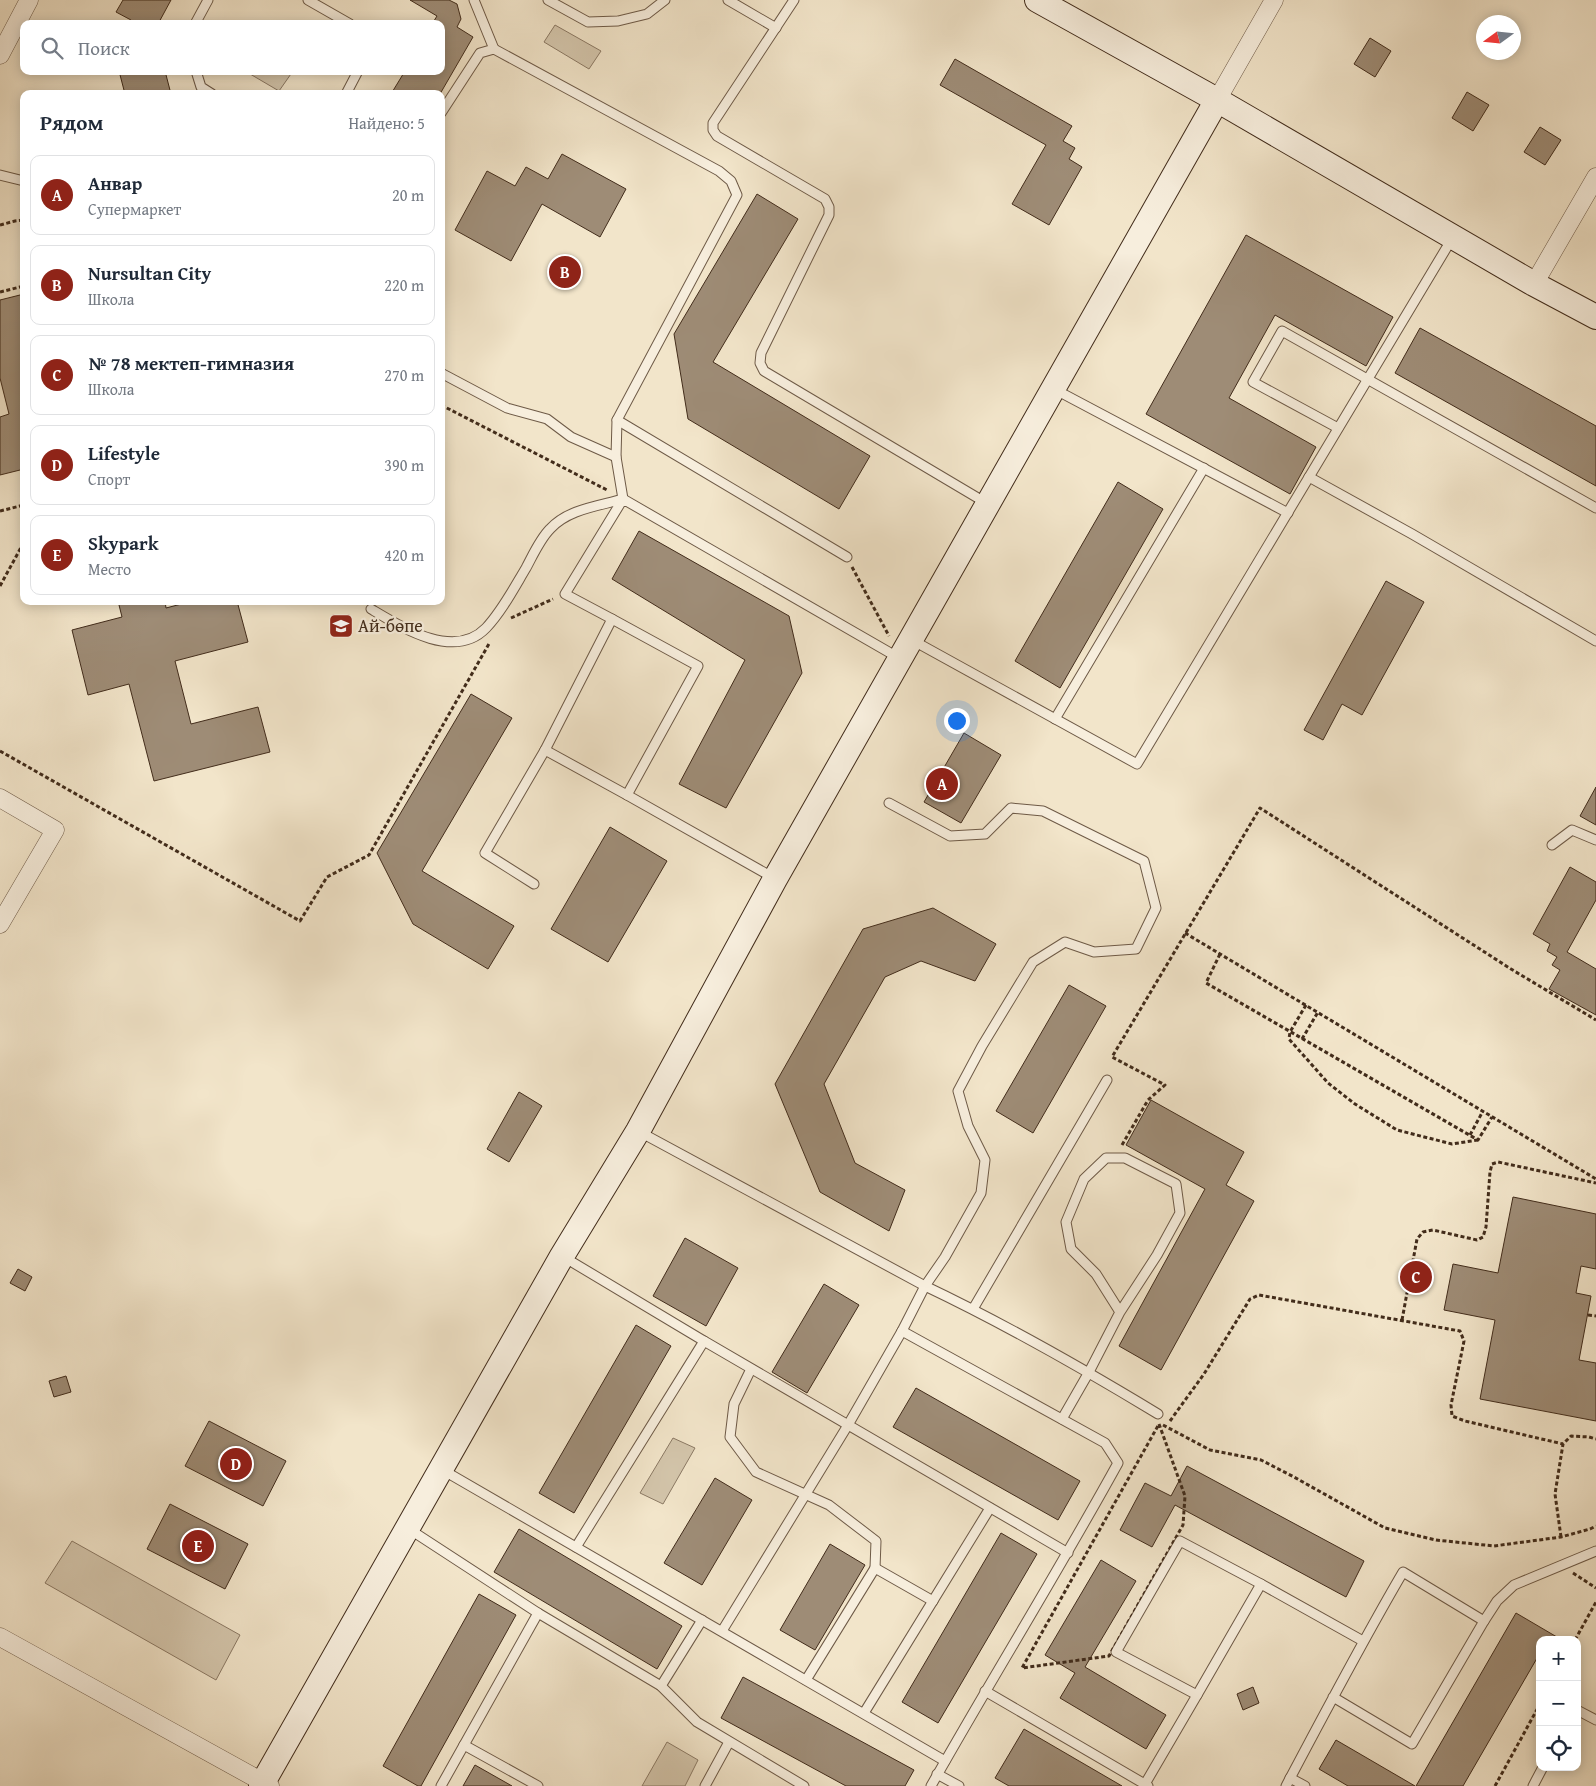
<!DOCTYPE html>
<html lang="ru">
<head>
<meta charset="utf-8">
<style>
	:root { --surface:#fff; --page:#f6f6f7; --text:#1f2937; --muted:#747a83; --line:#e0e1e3; --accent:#8f2418 }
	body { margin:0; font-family:"Gentium Book Plus",serif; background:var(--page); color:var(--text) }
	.controls { position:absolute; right:15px; bottom:15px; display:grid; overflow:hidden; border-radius:10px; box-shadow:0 2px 12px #0003 }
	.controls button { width:45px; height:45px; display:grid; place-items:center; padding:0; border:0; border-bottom:1px solid var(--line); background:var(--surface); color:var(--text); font:25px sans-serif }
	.compass { position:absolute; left:1476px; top:15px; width:45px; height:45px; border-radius:50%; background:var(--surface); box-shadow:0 2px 12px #0003; rotate:255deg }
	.you { position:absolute; left:956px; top:720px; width:18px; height:18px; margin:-12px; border:4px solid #fff; border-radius:50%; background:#1a73e8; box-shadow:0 0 0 8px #1a73e833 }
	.badge { display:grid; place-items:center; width:32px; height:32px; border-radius:50%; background:var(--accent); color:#fff; font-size:16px; font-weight:700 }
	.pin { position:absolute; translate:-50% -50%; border:2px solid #fff; box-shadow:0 1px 5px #0006 }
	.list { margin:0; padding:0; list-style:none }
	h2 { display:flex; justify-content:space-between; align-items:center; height:65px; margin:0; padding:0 20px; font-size:21px }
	h2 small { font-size:16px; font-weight:400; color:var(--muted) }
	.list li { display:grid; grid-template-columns:32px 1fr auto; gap:15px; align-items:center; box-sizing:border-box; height:80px; margin:0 10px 10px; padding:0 10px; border:1px solid var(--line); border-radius:10px }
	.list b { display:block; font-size:19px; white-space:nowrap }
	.list p { margin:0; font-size:16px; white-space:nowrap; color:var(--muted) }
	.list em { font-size:16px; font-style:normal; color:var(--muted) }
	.icon { flex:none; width:28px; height:28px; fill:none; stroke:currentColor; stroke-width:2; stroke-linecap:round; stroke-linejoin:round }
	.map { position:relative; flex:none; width:1596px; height:1786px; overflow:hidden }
	.search { position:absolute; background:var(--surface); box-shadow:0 2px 12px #0003; left:20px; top:20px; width:425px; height:55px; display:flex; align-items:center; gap:12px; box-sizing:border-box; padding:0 18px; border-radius:10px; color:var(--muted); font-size:19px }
	.panel { position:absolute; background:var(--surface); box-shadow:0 2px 12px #0003; left:20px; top:90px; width:425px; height:515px; border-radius:10px }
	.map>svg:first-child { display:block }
	.green { fill:#d4c6ac; stroke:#8b7964 }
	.building { fill:#9e8c76; stroke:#422c1b }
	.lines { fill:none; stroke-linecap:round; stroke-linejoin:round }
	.lane-casing { stroke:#6e5a47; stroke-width:11 }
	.street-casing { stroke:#6e5a47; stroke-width:19 }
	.secondary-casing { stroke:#422c1b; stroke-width:26 }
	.path { stroke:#422c1b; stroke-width:3; stroke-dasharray:4 2.5; stroke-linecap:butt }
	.lane { stroke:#f7eedd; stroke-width:9 }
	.street { stroke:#f7eedd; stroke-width:18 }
	.secondary { stroke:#f7eedd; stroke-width:24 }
	.labels { text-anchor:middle; stroke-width:4.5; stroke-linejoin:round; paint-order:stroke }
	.poi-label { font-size:18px; fill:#422c1b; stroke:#f7eedd; text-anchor:start }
</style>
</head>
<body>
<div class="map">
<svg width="1596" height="1786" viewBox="0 0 1596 1786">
	<rect width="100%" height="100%" fill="#f2e5ca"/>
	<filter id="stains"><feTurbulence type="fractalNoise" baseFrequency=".004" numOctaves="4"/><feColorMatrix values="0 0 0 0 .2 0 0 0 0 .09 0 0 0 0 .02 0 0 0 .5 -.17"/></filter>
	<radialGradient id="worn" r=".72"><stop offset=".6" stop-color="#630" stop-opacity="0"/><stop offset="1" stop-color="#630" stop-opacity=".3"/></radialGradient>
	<!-- green -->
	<g class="green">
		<polygon points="555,25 601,51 589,69 544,42"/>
		<polygon points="245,71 293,71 279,91"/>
		<polygon points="673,1438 695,1448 663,1504 640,1493"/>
		<polygon points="72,1541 240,1635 216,1680 45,1583"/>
		<polygon points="667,1742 698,1760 685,1786 642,1786"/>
	</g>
	<!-- building -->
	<g class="building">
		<polygon points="123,0 171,0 158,24 131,24 131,20 116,12"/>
		<polygon points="410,0 449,0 457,4 461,19 457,27 473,37 440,94 391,94 405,71 441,71 441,24 432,24 437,16"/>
		<polygon points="1370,38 1391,51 1375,77 1354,64"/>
		<polygon points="955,59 1072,126 1063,141 1075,148 1069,159 1082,167 1049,225 1012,204 1046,145 940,85"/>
		<polygon points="119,71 165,71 171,94 125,94"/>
		<polygon points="1467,92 1489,105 1473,131 1452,118"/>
		<polygon points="1540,127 1561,140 1545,165 1524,152"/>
		<polygon points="562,154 626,189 600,237 542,204 511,261 455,230 487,171 515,186 526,167 548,179"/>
		<polygon points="757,194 798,219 713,362 870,456 839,509 688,419 674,334"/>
		<polygon points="1246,235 1393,317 1366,366 1275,315 1229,398 1316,447 1290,494 1146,414"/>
		<polygon points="24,294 24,469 0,475 0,417 9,414 0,378 0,300"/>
		<polygon points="1420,328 1596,426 1596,486 1395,373"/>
		<polygon points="1118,482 1163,509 1060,688 1015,661"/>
		<polygon points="639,531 789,616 802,673 726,808 679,784 745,660 612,579"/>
		<polygon points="1386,581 1424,602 1362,715 1342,704 1323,740 1304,730"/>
		<polygon points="118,601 165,601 166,608 193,601 237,601 248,642 175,661 191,724 258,707 270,752 154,781 129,684 88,695 72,630 122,617"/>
		<polygon points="471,694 512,718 422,871 514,926 488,969 413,924 377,853"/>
		<polygon points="964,733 1001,755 961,823 924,802"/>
		<polygon points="1596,787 1596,825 1580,816"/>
		<polygon points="610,827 667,861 608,962 551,929"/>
		<polygon points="1570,867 1596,882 1596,900 1567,952 1596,969 1596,1015 1549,989 1560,970 1552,965 1557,957 1547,951 1550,944 1533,934"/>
		<polygon points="933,908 996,944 975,981 921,961 885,977 824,1084 855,1163 905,1190 889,1231 820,1192 775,1084 863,929"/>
		<polygon points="1069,985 1106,1006 1033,1133 996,1111"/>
		<polygon points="519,1092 542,1106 509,1162 487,1149"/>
		<polygon points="1151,1100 1244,1152 1226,1185 1254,1201 1161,1370 1119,1346 1205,1189 1126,1145"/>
		<polygon points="1513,1197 1596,1214 1596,1269 1581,1266 1576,1293 1591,1296 1579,1360 1596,1363 1596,1421 1480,1399 1495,1320 1444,1310 1453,1264 1498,1273"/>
		<polygon points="685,1238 738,1268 706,1326 653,1296"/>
		<polygon points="18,1269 32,1277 25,1291 10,1283"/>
		<polygon points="824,1284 859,1305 807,1393 772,1372"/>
		<polygon points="636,1325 671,1346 574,1513 539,1493"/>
		<polygon points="66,1376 71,1392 54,1397 49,1381"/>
		<polygon points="916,1388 1080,1481 1058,1520 893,1427"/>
		<polygon points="209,1421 286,1461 263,1506 185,1466"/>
		<polygon points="1187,1466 1364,1561 1346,1597 1175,1505 1152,1547 1120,1530 1145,1483 1171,1496"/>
		<polygon points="715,1478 752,1500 702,1585 664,1563"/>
		<polygon points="170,1504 248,1544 225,1589 147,1549"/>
		<polygon points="519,1529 682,1626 657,1669 494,1572"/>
		<polygon points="1001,1533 1037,1554 938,1723 902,1702"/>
		<polygon points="830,1544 865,1565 815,1650 780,1630"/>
		<polygon points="1101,1560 1136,1581 1085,1667 1166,1715 1146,1749 1060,1698 1075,1673 1045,1655"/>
		<polygon points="479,1594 516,1615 421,1786 418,1786 383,1766"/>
		<polygon points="1516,1613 1562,1640 1540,1640 1540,1653 1463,1786 1416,1786"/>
		<polygon points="743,1677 914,1770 905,1786 846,1786 721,1718"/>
		<polygon points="1253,1687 1259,1703 1243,1710 1237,1694"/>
		<polygon points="1024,1729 1122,1786 1009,1786 995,1778"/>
		<polygon points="1336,1740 1415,1786 1348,1786 1319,1769"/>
		<polygon points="475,1765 512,1786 463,1786"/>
	</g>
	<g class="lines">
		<defs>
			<g id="lane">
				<polyline points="308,0 350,24"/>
				<polyline points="474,0 494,49"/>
				<polyline points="548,0 588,22 618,21 647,14 665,0"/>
				<polyline points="728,0 776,28"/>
				<polyline points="794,0 713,123 713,130 717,136 825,199 829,207 829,215 761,353 760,363 764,371 988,504"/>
				<polyline points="195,24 208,0"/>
				<polyline points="196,71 201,87 212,94"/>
				<polyline points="346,94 358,71"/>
				<polyline points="0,175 24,181"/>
				<polyline points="441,373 507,408 547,419 571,437 616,457"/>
				<polyline points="1054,389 1288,513"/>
				<polyline points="617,420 847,557"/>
				<polyline points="1338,428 1253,382 1282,331 1596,508"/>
				<polyline points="1309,477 1412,534 1596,641"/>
				<path d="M371,609C401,627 454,661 486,628C502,611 514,588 526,568C533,555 540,539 550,529C568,509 599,506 623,499L616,457L617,420L737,195L731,181L719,171L494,49L480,53L441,113"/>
				<polyline points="612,619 698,666 627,795"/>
				<polyline points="912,640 1137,764 1453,237"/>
				<polyline points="1055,719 1204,468"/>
				<polyline points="545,750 627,795 774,878"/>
				<polyline points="1552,845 1572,830 1596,840"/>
				<polyline points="534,884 485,853 545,750 612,619 565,594 623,499 899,658"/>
				<path d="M638,1131L925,1286C1005,1324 1082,1368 1158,1414"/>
				<polyline points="562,1256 704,1341 576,1547"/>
				<polyline points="973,1309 1107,1080"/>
				<path d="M902,1331L1105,1443L1118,1463C1058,1572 992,1678 931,1786"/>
				<polyline points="704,1341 1068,1553"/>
				<polyline points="751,1369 734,1404 730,1437 756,1472 829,1505 876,1541 875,1568"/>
				<polyline points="1062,1419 1089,1372 1120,1312 1157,1255 1180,1213 1176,1184 1125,1158 1106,1158 1084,1179 1066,1222 1071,1249 1096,1274 1120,1312"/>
				<polyline points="441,1469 945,1761"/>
				<polyline points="409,1529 538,1613 661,1686 697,1722 804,1786"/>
				<polyline points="1484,1621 1497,1601 1514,1585 1596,1551"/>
				<polyline points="722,1631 848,1425 902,1331 925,1286 945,1257 981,1193 985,1160 968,1126 958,1091 982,1046 1033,962 1065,942 1094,952 1136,949 1156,908 1144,861 1043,811 1011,808 985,834 950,836 889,803"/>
				<polyline points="806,1680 875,1568 933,1601"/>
				<polyline points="661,1686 702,1620"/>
				<polyline points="985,1691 1148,1786"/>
				<polyline points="1197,1695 1261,1584"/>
				<polyline points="1577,1710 1596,1720"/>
				<polyline points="864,1713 990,1508"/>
				<polyline points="464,1745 538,1786"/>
				<polyline points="937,1774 959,1786"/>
				<polyline points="1290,1778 1305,1786"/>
				<polyline points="1145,1784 1197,1695 1116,1652 1180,1541 1261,1584 1363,1641"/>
				<polyline points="441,1786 538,1613"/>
				<polyline points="705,1786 729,1742"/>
				<path d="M1286,1786C1324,1714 1362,1642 1403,1572L1484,1621L1412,1744L1333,1697"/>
				<polyline points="1533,1786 1543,1767"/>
			</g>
			<g id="street">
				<polyline points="0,55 29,0"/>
				<polyline points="1217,100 1274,0"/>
				<polyline points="1534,284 1596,177"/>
				<polyline points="0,798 55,830 0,924"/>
				<polyline points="0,1637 270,1786"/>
			</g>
			<g id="secondary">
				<polyline points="1037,0 1217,100 1534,284 1596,317"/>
				<polyline points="261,1786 562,1256 638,1131 775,879 1217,100"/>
			</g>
		</defs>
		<!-- lane casing -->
		<use href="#lane" class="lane-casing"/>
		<!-- street casing -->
		<use href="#street" class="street-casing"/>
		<!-- secondary casing -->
		<use href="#secondary" class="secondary-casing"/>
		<!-- path -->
		<g class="path">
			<polyline points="0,225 15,221 24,220"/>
			<polyline points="0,292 24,286"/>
			<polyline points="441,405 607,490"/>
			<polyline points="0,511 24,505"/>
			<polyline points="852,567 889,636"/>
			<polyline points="0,586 24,542"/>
			<polyline points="511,618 553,599"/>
			<polyline points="0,751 300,921 327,877 369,855 490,642"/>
			<polyline points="1185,933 1596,1179"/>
			<polyline points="1220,954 1206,983 1478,1140 1492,1117"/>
			<polyline points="1306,1005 1290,1032 1289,1039 1328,1083 1355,1104 1397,1130 1452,1144 1478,1140"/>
			<polyline points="1302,1039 1318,1012"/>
			<polyline points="1470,1135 1483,1111"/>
			<polyline points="1122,1145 1148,1100 1165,1085 1112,1057 1260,808 1511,969 1596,1020"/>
			<polyline points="1588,1315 1596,1316"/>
			<polyline points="1402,1320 1417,1239 1423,1232 1433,1230 1477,1240 1483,1237 1486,1227 1490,1172 1492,1164 1498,1162 1596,1183"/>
			<polyline points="1170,1421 1204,1374 1250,1299 1259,1295 1460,1331 1464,1341 1451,1405 1452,1416 1465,1421 1563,1444"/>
			<polygon points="1159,1424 1185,1496 1183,1525 1109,1656 1022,1668"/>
			<polyline points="1163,1425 1210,1450 1261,1460 1294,1477 1385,1528 1436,1540 1494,1546 1561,1537 1590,1529 1596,1526"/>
			<polyline points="1561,1537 1555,1494 1563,1444 1571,1436 1589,1437 1596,1439"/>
			<polyline points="1573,1573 1596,1588"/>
			<polyline points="1575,1640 1596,1602"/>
			<polyline points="1495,1786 1540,1704"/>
		</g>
		<!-- lane -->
		<use href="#lane" class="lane"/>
		<!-- street -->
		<use href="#street" class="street"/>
		<!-- secondary -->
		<use href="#secondary" class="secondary"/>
	</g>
	<!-- icons -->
	<defs>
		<symbol id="school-square" viewBox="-11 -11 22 22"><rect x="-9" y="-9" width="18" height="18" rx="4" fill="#8f2418" stroke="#f7eedd"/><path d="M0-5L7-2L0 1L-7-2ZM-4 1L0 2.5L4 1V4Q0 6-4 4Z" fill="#fff"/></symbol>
	</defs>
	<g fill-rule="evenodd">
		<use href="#school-square" x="327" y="612" width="28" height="28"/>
	</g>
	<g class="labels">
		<!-- poi labels -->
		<g class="poi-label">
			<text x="358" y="632">Ай-бөпе</text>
		</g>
	</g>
	<rect width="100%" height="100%" filter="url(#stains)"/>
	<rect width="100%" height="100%" fill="url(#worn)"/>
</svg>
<div class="controls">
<button>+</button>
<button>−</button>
<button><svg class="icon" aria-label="locate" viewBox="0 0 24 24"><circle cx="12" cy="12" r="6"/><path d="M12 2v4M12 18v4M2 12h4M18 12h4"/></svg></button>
</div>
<svg class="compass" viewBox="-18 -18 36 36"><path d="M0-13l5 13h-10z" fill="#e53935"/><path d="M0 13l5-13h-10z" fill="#747a83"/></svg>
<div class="you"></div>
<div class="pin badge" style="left:942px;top:784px">A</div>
<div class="pin badge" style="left:565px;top:272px">B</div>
<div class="pin badge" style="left:1416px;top:1277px">C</div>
<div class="pin badge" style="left:236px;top:1464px">D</div>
<div class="pin badge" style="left:198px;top:1546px">E</div>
<div class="search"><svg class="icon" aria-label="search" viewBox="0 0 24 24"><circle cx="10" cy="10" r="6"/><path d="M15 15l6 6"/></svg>Поиск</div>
<section class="panel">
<h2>Рядом<small>Найдено: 5</small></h2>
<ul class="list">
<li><span class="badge">A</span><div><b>Анвар</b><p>Супермаркет</p></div><em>20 m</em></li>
<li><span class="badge">B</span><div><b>Nursultan City</b><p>Школа</p></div><em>220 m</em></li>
<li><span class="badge">C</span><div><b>№ 78 мектеп-гимназия</b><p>Школа</p></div><em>270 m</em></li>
<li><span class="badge">D</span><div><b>Lifestyle</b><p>Спорт</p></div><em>390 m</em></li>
<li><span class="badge">E</span><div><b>Skypark</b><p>Место</p></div><em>420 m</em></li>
</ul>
</section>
</div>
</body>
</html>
